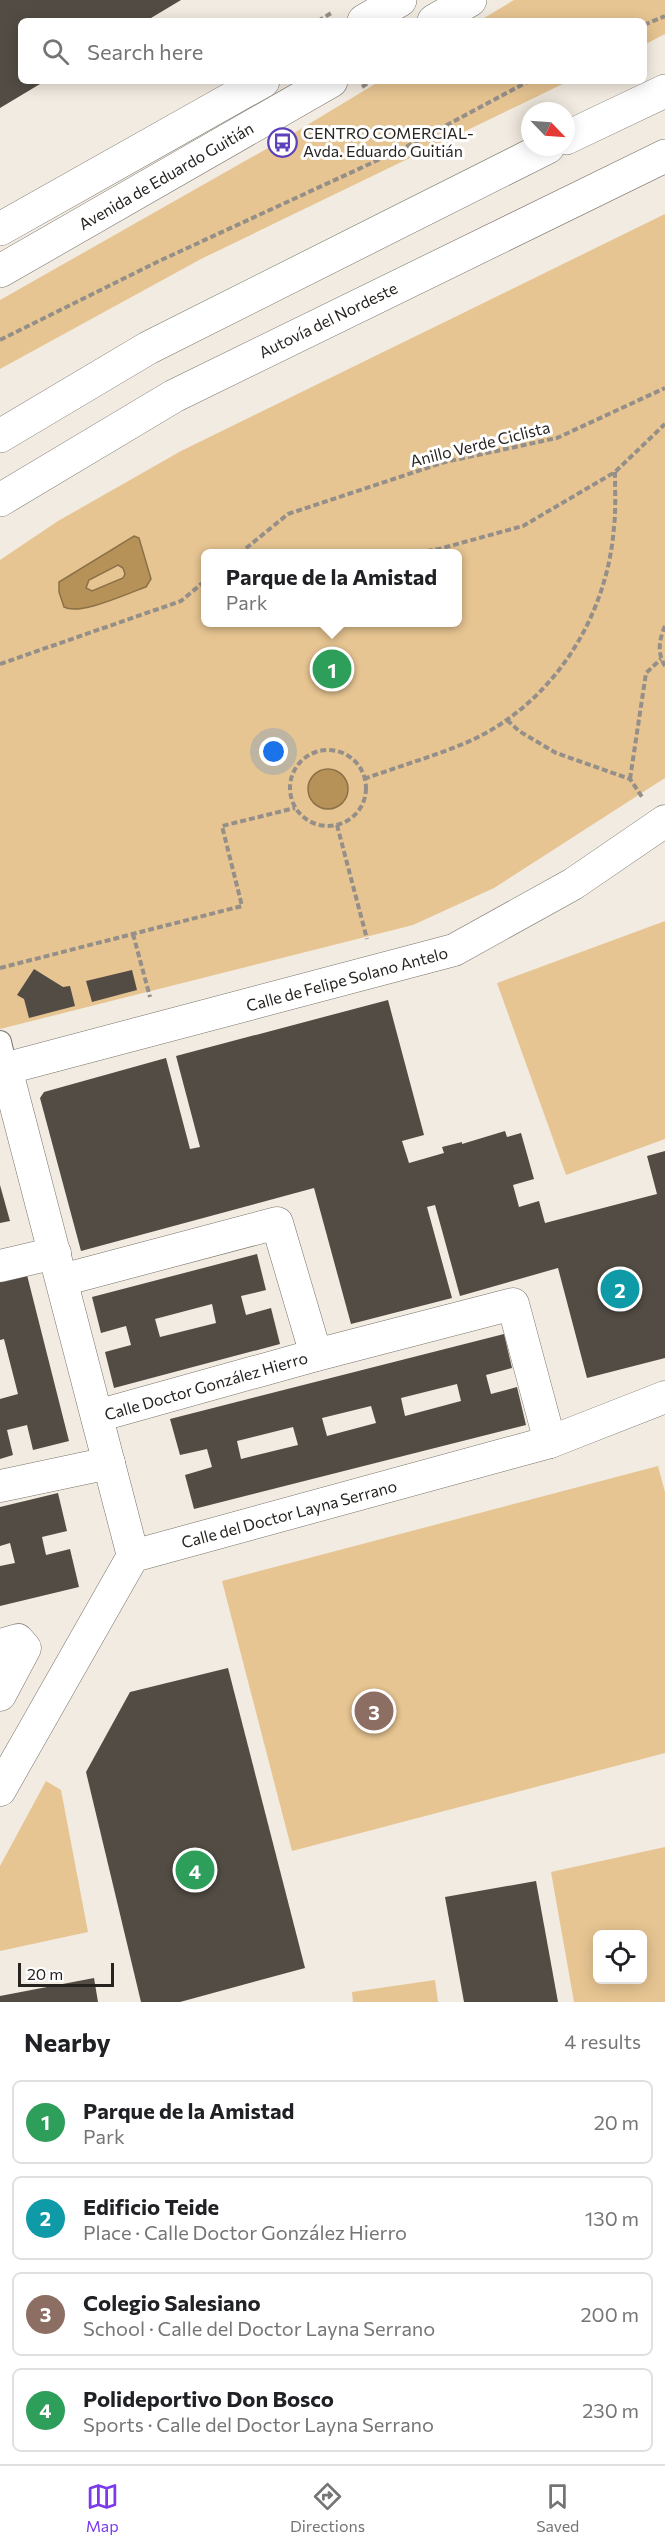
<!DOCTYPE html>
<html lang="en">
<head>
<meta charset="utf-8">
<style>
	:root { --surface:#fff; --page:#f6f6f6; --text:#202124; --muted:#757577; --line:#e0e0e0; --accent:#7c3aed }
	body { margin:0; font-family:Commissioner,sans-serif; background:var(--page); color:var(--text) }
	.controls { position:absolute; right:18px; bottom:18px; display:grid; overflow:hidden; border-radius:9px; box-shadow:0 3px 15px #0003 }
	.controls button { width:54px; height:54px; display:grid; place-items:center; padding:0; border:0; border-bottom:2px solid var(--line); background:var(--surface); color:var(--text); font:30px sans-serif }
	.compass { position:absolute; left:521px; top:102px; width:54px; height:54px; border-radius:50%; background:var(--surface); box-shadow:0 3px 15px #0003; rotate:115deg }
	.scale { position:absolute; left:18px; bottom:15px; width:96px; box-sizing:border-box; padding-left:6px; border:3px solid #262320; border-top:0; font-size:16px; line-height:21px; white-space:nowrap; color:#262320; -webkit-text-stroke:4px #fff; paint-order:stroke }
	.you { position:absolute; left:274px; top:752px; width:21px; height:21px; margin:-15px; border:4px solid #fff; border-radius:50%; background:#1a73e8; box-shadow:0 0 0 9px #1a73e833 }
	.badge { display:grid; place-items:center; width:39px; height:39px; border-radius:50%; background:var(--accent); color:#fff; font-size:20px; font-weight:700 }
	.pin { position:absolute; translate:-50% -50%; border:3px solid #fff; box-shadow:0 2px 6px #0006 }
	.popup { position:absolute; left:201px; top:549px; width:261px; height:78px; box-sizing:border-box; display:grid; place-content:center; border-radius:9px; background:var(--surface); filter:drop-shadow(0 2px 4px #0005); font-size:20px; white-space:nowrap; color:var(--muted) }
	.popup b { font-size:22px; color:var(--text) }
	.popup::after { content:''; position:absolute; left:50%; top:100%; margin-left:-12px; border:12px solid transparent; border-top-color:var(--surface) }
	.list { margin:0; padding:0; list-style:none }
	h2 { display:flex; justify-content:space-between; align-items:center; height:78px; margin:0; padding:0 24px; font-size:26px }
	h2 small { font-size:20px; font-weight:400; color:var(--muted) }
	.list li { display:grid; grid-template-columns:39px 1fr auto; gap:18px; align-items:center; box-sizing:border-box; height:84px; margin:0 12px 12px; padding:0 12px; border:2px solid var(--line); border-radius:9px }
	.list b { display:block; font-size:22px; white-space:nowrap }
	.list p { margin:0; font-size:20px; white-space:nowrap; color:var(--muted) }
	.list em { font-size:20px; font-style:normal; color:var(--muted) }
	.icon { flex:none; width:33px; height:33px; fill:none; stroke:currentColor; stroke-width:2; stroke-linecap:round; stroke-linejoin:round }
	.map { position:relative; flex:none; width:665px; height:2002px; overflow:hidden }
	.search { position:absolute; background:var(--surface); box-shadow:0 3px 15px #0003; left:18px; right:18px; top:18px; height:66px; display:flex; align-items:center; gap:15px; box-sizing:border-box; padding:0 21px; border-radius:9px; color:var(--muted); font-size:22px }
	.sheet { height:462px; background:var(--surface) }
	nav { display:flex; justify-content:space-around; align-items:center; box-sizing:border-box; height:84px; border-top:2px solid var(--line); background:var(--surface); font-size:16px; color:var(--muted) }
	nav a { display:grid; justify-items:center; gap:3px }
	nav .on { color:var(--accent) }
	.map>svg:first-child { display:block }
	.green { fill:#e7c592; fill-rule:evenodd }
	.water { fill:#b69258; stroke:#8b7147; stroke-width:1.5; fill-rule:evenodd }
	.building { fill:#524c44; fill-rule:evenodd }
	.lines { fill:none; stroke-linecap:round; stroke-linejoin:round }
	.pedestrian-casing { stroke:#787269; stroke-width:24 }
	.minor-casing { stroke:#787269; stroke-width:33 }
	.tertiary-casing { stroke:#787269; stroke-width:34 }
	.motorway-casing { stroke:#787269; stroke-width:34 }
	.path { stroke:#958f89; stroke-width:4; stroke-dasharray:6 3; stroke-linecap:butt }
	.pedestrian { stroke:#fff; stroke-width:22 }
	.minor { stroke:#fff; stroke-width:32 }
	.tertiary { stroke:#fff; stroke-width:33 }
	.motorway { stroke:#fff; stroke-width:33 }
	.labels { text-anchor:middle; stroke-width:6; stroke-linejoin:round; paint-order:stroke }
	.poi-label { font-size:16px; fill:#262320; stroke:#fff; text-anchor:start }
	.street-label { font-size:16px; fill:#262320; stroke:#fff }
</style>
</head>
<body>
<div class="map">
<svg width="665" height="2002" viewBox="0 0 665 2002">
	<rect width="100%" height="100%" fill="#f2ebe1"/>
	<!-- green -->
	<g class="green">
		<polygon points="514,0 665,0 665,34 644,45 644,21 479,21"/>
		<polygon points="380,81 569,81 201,259 0,369 0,300 284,139"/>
		<path d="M665,214V778L494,888L413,925L0,1029V560L58,521L181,451ZM206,554H458V622H206Z"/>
		<polygon points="665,921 665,1139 566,1175 497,983"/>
		<polygon points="658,1466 665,1492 665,1753 292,1851 222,1581"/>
		<polygon points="46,1781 61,1790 88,1932 0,1951 0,1866"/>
		<path d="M665,1847V2002H574L551,1872ZM598,1934H642V1980H598Z"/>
		<polygon points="435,1980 438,2002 353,2002 352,1992"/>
	</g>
	<!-- water -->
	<g class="water">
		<path d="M134,536L139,538L151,579L146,587C128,593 80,616 64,607L59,592V582ZM118,565L123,568L125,574L123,578L92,591L86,588L89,580Z"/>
		<circle cx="328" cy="789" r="20"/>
	</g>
	<!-- building -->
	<g class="building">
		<polygon points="0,0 181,0 146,21 21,21 21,81 45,81 0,108"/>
		<polygon points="34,969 63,987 70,986 75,1006 29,1018 24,999 17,995"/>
		<polygon points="132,970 137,990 92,1002 86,981"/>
		<polygon points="388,1000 424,1135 402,1141 409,1163 444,1153 442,1147 462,1142 462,1144 505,1131 507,1137 521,1133 534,1179 513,1185 519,1207 539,1201 545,1223 657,1194 647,1156 665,1151 665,1358 587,1378 558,1268 460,1296 435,1205 427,1207 452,1298 351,1324 314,1188 81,1251 40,1098 44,1092 166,1058 190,1149 200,1147 176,1056"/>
		<polygon points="0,1185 10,1221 0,1223"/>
		<path d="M257,1254L266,1290L241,1296L246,1315L271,1308L280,1344L114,1388L105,1352L131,1345L126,1326L101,1333L92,1297ZM212,1304L216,1323L160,1337L155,1319Z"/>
		<polygon points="27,1275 69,1441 33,1450 27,1425 7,1430 13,1455 0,1459 0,1399 18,1394 4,1339 0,1340 0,1282"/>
		<path d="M504,1334L512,1368L486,1375L491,1394L517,1387L526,1425L194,1509L185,1475L212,1467L207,1449L180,1455L170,1419ZM457,1384L461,1401L405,1416L401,1398ZM371,1406L376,1423L327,1436L322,1418ZM293,1427L298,1445L241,1459L237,1441Z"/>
		<polygon points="58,1493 67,1531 42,1537 46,1555 70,1549 79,1587 0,1606 0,1566 15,1563 10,1543 0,1546 0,1507"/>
		<polygon points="228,1668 305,1968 180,2002 141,2002 86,1772 130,1692"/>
		<polygon points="536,1881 558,2002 464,2002 445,1897"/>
		<polygon points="94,1978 98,2002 0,2002 0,1996"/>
	</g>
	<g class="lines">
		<defs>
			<polyline id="pedestrian" points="0,1042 6,1068"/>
			<g id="minor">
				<polyline points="6,1068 133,1556"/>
				<polyline points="0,1070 454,950 573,884 665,821"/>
				<polyline points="0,1266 55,1253"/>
				<polyline points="62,1280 277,1223 316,1355"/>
				<polyline points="97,1416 316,1355 513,1304 550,1442"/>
				<polyline points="0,1486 109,1463"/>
				<polyline points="0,1645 18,1640 25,1648 0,1695"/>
				<polyline points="0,1790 133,1556 550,1442 665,1397"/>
			</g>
			<g id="tertiary">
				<polyline points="364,21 400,0"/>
				<polyline points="434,21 470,0"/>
				<polyline points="0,229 263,81"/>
				<polyline points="0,271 331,81"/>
			</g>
			<g id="motorway">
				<polyline points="566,138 665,91"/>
				<polyline points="0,436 148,348 548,147"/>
				<polyline points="0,500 174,396 665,156"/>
			</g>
		</defs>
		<!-- pedestrian casing -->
		<use href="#pedestrian" class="pedestrian-casing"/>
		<!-- minor casing -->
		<use href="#minor" class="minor-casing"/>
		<!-- tertiary casing -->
		<use href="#tertiary" class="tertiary-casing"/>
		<!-- motorway casing -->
		<use href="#motorway" class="motorway-casing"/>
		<!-- path -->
		<g class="path">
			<polyline points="318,21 333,12"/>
			<polyline points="644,25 665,16"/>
			<polyline points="362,87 371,81"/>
			<polyline points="0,340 157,262 402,149 529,81"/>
			<polyline points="239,554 288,514 445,462 557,438 665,388"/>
			<polyline points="409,554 439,549 523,526 615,472 665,424"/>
			<path d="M665,626C659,640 657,653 665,666"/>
			<polyline points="0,664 181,601 206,580"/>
			<polyline points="507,720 519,731 556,753 630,779 642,797"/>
			<circle cx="328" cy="788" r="38"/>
			<path d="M364,779C397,767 431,757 463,744C550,708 607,620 614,527C616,509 615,490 615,472"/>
			<polyline points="630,779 646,673 661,659"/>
			<polyline points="337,825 367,939"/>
			<polyline points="133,934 150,997"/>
			<polyline points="0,968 242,906 222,826 295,808"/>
		</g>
		<!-- pedestrian -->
		<use href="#pedestrian" class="pedestrian"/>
		<!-- minor -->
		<use href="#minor" class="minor"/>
		<!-- tertiary -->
		<use href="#tertiary" class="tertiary"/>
		<!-- motorway -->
		<use href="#motorway" class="motorway"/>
	</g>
	<!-- icons -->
	<defs>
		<symbol id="bus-ring" viewBox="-11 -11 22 22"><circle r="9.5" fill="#fff" stroke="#5c41ba" stroke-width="1.5"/><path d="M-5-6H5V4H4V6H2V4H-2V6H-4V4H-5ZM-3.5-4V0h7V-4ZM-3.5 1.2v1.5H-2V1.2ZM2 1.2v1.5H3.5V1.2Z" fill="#5c41ba"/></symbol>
	</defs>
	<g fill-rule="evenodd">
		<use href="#bus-ring" x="266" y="126" width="33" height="33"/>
	</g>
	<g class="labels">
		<!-- poi labels -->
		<g class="poi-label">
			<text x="303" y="139">CENTRO COMERCIAL-<tspan x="303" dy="18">Avda. Eduardo Guitián</tspan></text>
		</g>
		<!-- street labels -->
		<g class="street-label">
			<text transform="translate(166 176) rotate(-30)" y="6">Avenida de Eduardo Guitián</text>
			<text transform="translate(328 320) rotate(-26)" y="6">Autovía del Nordeste</text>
			<text transform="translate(480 444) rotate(-14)" y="6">Anillo Verde Ciclista</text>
			<text transform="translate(347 979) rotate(-15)" y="6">Calle de Felipe Solano Antelo</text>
			<text transform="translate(206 1386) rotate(-16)" y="6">Calle Doctor González Hierro</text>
			<text transform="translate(289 1514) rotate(-15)" y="6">Calle del Doctor Layna Serrano</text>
		</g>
	</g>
</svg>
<div class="controls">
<button><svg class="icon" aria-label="locate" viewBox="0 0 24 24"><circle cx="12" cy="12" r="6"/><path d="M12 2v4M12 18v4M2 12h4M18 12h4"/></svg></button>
</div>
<svg class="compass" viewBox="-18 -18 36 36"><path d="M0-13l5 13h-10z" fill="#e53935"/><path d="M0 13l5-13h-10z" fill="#757577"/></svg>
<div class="scale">20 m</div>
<div class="you"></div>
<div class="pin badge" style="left:332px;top:669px;background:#2e9e5b">1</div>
<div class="popup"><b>Parque de la Amistad</b>Park</div>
<div class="pin badge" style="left:620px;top:1289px;background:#0f9aa8">2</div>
<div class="pin badge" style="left:374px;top:1711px;background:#8d6e63">3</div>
<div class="pin badge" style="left:195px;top:1870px;background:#2e9e5b">4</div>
<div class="search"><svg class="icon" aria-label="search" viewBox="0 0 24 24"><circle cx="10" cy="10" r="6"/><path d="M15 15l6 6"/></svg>Search here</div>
</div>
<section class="sheet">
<h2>Nearby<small>4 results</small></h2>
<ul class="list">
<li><span class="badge" style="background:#2e9e5b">1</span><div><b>Parque de la Amistad</b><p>Park</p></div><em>20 m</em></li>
<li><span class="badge" style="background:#0f9aa8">2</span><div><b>Edificio Teide</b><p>Place · Calle Doctor González Hierro</p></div><em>130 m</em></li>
<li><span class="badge" style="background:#8d6e63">3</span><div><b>Colegio Salesiano</b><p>School · Calle del Doctor Layna Serrano</p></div><em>200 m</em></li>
<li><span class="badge" style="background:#2e9e5b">4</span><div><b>Polideportivo Don Bosco</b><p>Sports · Calle del Doctor Layna Serrano</p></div><em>230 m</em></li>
</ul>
</section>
<nav>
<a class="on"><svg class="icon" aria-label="map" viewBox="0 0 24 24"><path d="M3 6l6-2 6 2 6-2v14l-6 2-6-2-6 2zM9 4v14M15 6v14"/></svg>Map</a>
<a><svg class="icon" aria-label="directions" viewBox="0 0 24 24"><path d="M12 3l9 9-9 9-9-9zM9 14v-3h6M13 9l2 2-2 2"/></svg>Directions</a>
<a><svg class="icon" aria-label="saved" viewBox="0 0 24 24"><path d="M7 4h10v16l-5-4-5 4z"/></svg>Saved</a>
</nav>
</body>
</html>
